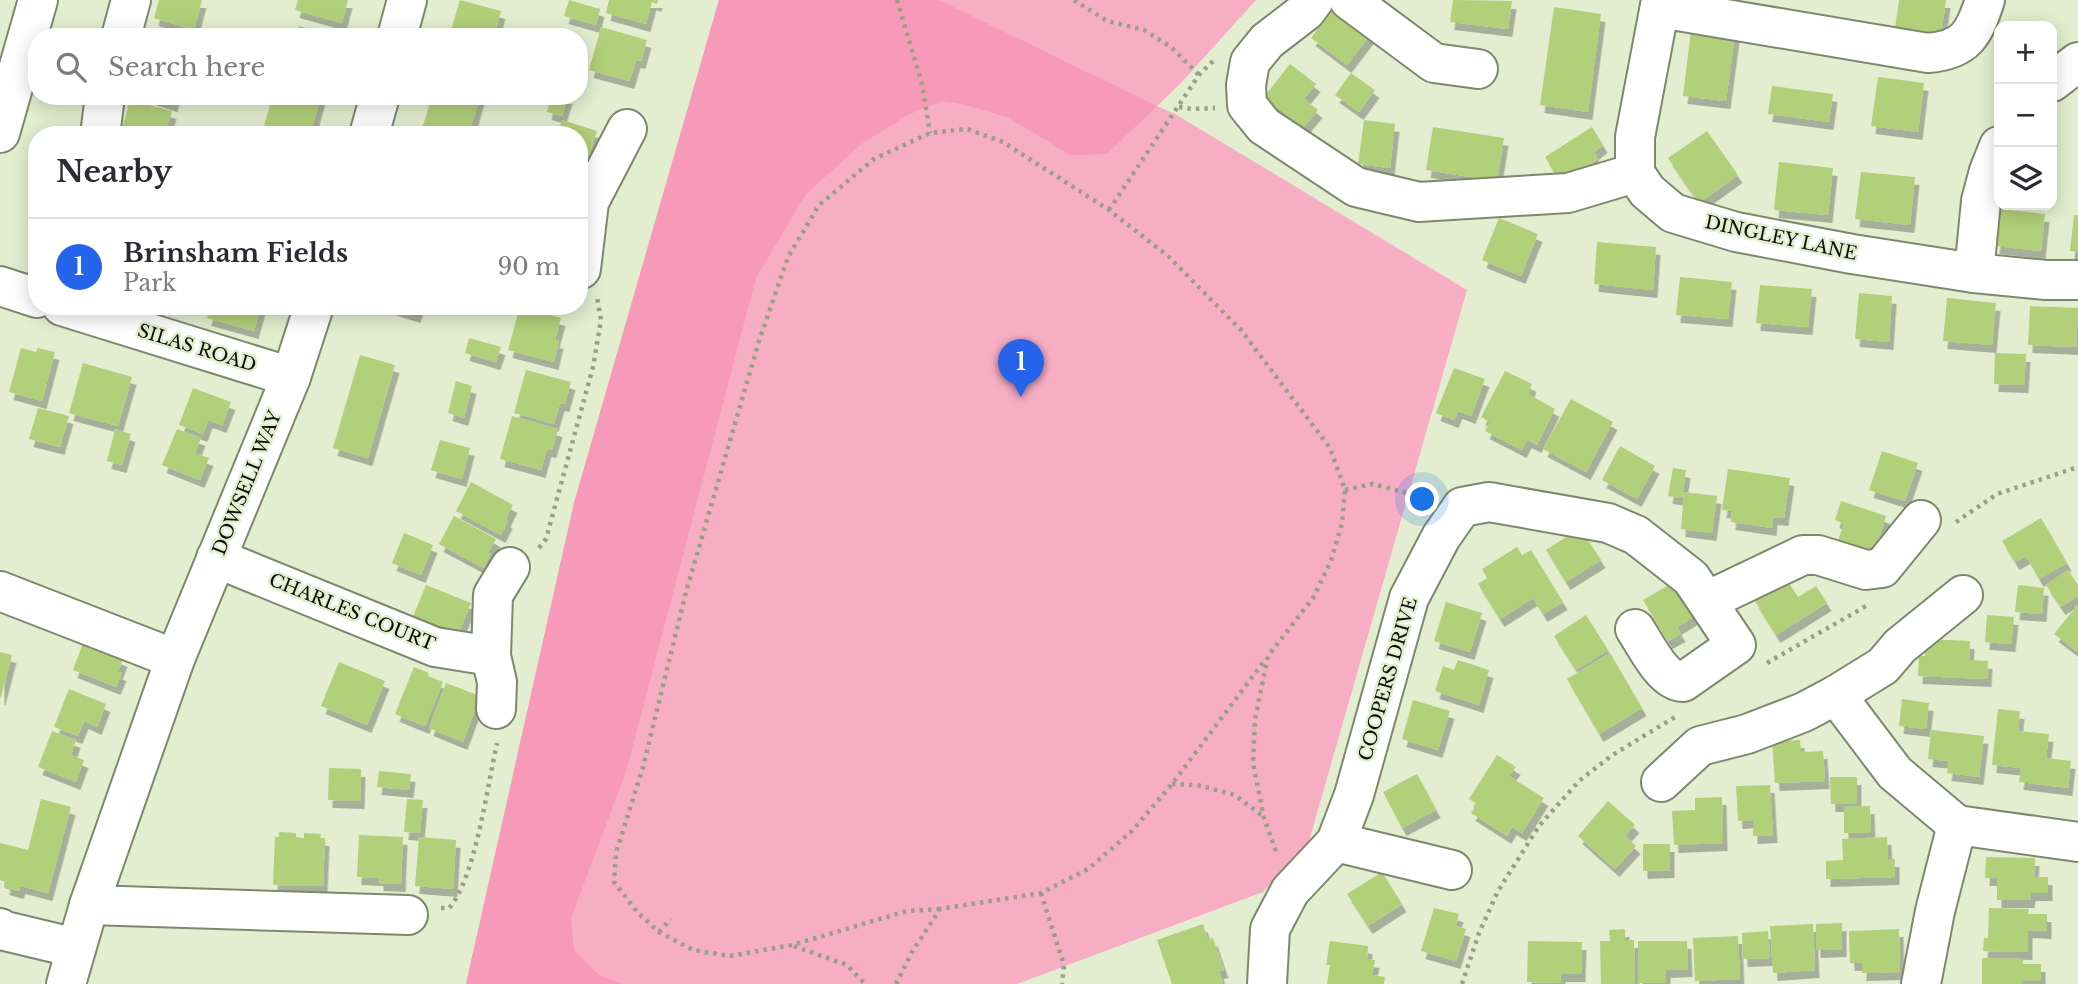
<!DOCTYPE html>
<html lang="en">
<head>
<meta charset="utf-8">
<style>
	:root { --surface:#fff; --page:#f2f2f3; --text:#2b2b33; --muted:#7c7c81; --line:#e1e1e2; --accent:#2563eb }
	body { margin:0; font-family:"Libre Baskerville",serif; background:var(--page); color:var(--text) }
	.controls { position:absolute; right:21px; top:21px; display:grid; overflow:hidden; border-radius:14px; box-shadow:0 4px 18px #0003 }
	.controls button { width:63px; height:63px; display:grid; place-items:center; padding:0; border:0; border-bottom:2px solid var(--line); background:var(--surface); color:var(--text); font:35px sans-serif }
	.you { position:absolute; left:1423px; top:500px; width:24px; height:24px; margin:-18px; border:5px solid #fff; border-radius:50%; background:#1a73e8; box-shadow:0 0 0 10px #1a73e833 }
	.badge { display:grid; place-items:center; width:46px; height:46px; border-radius:50%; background:var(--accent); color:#fff; font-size:23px; font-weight:700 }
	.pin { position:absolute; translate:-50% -58px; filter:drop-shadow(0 2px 4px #0008) }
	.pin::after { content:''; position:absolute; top:37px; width:24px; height:21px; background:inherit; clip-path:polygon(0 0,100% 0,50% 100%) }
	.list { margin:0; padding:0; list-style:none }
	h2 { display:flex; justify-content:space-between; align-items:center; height:91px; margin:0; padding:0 28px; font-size:30px }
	h2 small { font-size:23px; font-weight:400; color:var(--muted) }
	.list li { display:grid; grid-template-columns:46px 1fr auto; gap:21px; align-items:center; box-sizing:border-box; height:98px; padding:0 28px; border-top:2px solid var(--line) }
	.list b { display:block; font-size:26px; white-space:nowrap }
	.list p { margin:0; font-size:23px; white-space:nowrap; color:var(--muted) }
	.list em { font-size:23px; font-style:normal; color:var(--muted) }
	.icon { flex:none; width:38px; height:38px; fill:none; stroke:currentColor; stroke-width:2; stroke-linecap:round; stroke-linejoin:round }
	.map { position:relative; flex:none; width:2078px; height:984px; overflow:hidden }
	.search { position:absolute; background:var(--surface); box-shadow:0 4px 18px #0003; left:28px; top:28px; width:560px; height:77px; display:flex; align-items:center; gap:18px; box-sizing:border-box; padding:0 24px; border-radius:28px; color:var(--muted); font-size:26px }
	.panel { position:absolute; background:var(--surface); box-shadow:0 4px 18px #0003; left:28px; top:126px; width:560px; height:189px; border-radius:28px }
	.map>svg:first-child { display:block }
	.green { fill:#f7aec5 }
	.forest { fill:#f79ab9 }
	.building { fill:#b2cf79; filter:url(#shadow) }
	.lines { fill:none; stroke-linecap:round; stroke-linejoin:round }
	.minor-casing { stroke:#7e886d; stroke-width:42 }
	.path { stroke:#98a089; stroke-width:4.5; stroke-dasharray:3.5 5; stroke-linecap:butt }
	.minor { stroke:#fff; stroke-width:38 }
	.labels { text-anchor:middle; stroke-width:5; stroke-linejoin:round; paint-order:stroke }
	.street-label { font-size:18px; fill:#0d1007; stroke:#e3eed0 }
</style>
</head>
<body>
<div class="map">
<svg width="2078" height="984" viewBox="0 0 2078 984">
	<defs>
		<filter id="shadow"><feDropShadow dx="4.5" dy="8" stdDeviation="0" flood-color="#0004"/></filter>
	</defs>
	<rect width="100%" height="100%" fill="#e3eed0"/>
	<!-- green -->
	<polygon class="green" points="719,0 1256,0 1180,84 1157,106 1175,114 1467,290 1309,841 1263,892 1017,984 466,984 574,503"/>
	<!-- forest -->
	<polygon class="forest" points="719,0 939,0 1157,106 1107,154 1070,155 1009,118 966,105 942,101 910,114 864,142 806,194 756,278 626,772 571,918 574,950 599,975 621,984 466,984 574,503"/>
	<!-- building -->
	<g class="building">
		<polygon points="159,0 202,0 194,30 154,18"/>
		<polygon points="298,0 348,0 342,23 295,10"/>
		<polygon points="460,0 501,11 494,37 449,37"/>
		<polygon points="569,0 600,9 596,25 564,16"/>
		<polygon points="609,0 658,0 657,4 652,2 646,24 606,13"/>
		<polygon points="1453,0 1512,1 1508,29 1450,22"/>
		<polygon points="1899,0 1946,0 1941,35 1895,28"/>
		<polygon points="1337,3 1373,31 1347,65 1311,38"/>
		<polygon points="1554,7 1601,14 1588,112 1540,105"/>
		<polygon points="1692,22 1736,27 1726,101 1683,96"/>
		<polygon points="299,26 333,36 333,37 296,37"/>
		<polygon points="601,27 647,40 641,61 636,60 630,81 589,70"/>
		<polygon points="1290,64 1316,84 1304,99 1318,110 1303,128 1264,97"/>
		<polygon points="1351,73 1375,90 1359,112 1335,95"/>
		<polygon points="1878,77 1924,83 1918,132 1871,126"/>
		<polygon points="1772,86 1833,94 1829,122 1768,114"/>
		<polygon points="147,96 175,96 173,104"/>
		<polygon points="273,96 321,96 310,135 296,135 264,125"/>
		<polygon points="432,96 480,96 469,135 441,135 422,129"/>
		<polygon points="551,96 568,96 562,116 547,112"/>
		<polygon points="130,100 172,111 165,135 120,135"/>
		<polygon points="562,120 597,131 583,176 579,175 579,135 557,135"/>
		<polygon points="1364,120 1395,124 1390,168 1358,164"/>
		<polygon points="1433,127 1504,138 1497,181 1426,170"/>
		<polygon points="1592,127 1603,145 1594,152 1598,159 1561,183 1545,157"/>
		<polygon points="1707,131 1738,175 1699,203 1668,158"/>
		<polygon points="1779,162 1833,168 1828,215 1774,210"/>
		<polygon points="1861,172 1915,177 1910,225 1855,219"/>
		<polygon points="2000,209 2045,214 2041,251 1995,246"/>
		<polygon points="2074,215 2078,215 2078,252 2070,251"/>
		<polygon points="1499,218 1538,234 1521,276 1482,260"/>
		<polygon points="1597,242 1656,247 1653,290 1594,284"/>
		<polygon points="1680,277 1732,282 1728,319 1676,315"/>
		<polygon points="1760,285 1812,289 1808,327 1756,323"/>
		<polygon points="1859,293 1892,296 1889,342 1855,339"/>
		<polygon points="1947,298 1996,303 1992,345 1943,341"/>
		<polygon points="210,306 261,306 254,331 207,318"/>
		<polygon points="387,306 419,306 416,315"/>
		<polygon points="2030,306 2078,308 2076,347 2028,345"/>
		<polygon points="520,307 561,318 555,340 559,341 554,362 508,350"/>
		<polygon points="469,338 501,347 496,362 465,353"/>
		<polygon points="21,348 36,352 38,348 55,352 42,401 9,392"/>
		<polygon points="1995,353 2026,354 2024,385 1994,384"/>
		<polygon points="360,355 395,365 368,458 333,448"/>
		<polygon points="83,363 132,377 118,426 69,413"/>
		<polygon points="1454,368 1485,379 1471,416 1458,411 1454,420 1436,413"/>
		<polygon points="526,370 571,382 565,404 560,403 554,424 514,413"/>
		<polygon points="1505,371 1532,384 1528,394 1555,409 1537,445 1527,440 1522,450 1485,431 1490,422 1481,417"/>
		<polygon points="456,381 472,386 464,418 448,413"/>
		<polygon points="193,388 231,402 222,425 208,420 203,434 179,425"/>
		<polygon points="1571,399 1613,422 1586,472 1543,449"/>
		<polygon points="38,408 69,416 60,447 29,439"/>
		<polygon points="512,416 558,429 552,450 547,449 541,470 500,459"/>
		<polygon points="115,429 131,434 122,465 107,461"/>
		<polygon points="177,429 201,438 195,453 209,458 200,480 162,465"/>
		<polygon points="440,440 470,448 462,479 431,470"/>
		<polygon points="1620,446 1655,466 1637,499 1602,480"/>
		<polygon points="1882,451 1918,463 1905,501 1869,490"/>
		<polygon points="1673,468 1686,470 1682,498 1668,496"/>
		<polygon points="1728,469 1790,478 1784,518 1773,517 1772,528 1731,522 1732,511 1722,510"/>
		<polygon points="471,482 513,505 506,519 508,521 501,535 456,511"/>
		<polygon points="1684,492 1717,496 1712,533 1681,529"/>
		<polygon points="1841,501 1886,516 1874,555 1837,543 1844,524 1835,520"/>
		<polygon points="454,516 496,539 488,553 491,554 484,568 439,544"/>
		<polygon points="2041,518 2067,563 2039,579 2026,556 2015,562 2002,541"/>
		<polygon points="1580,528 1601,560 1566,582 1546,550"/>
		<polygon points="404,533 433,545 421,575 392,563"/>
		<polygon points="1517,547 1522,555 1531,550 1563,602 1543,614 1533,598 1500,619 1478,584 1487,578 1482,569"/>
		<polygon points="2068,570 2078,585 2078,596 2061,607 2046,585"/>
		<polygon points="1787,580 1798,597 1816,586 1827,603 1776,635 1754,600"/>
		<polygon points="1672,583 1693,617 1677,627 1681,634 1668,641 1643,600"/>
		<polygon points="426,585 471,603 457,637 412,619"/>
		<polygon points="2018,585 2044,588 2042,614 2015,612"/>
		<polygon points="1446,602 1482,613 1470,652 1434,641"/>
		<polygon points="2078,604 2078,652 2054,634"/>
		<polygon points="1586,615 1608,650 1576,670 1554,636"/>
		<polygon points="1987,615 2014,617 2011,644 1985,642"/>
		<polygon points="1926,639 1970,641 1969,660 1988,661 1987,679 1918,676 1919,656 1925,656"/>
		<polygon points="83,643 123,659 118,672 122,673 116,687 73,670"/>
		<polygon points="0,652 12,655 1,697 0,697"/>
		<polygon points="1610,653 1642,708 1599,734 1567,679"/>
		<polygon points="1458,660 1489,670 1479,705 1435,691 1443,666 1454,670"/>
		<polygon points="339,662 385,681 367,725 321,706"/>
		<polygon points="414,667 429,673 428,676 443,682 425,726 395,714"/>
		<polygon points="446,683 480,696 463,742 429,728"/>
		<polygon points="69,689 106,704 97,727 84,721 78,736 54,727"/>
		<polygon points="1902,699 1929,703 1926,729 1899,726"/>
		<polygon points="1413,700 1450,711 1438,750 1402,739"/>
		<polygon points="1998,709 2020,711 2018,731 2049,734 2046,758 2071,761 2068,788 2019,782 2021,768 1992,765"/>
		<polygon points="1931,730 1984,736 1979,777 1947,773 1949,761 1928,759"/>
		<polygon points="52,731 76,740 71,755 84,760 76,782 38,767"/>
		<polygon points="1800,740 1801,752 1823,751 1825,781 1775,783 1772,741"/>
		<polygon points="1497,755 1516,767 1509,776 1544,798 1522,833 1512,827 1507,836 1471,813 1477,804 1469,799"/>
		<polygon points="329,768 361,769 360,801 328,800"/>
		<polygon points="379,771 411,774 409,790 377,787"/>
		<polygon points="1417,774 1436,810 1402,828 1383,792"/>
		<polygon points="1830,777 1857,777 1857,804 1831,804"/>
		<polygon points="1770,785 1773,835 1753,836 1753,820 1738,821 1736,786"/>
		<polygon points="1722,797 1723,843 1674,845 1672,811 1695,810 1695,798"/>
		<polygon points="41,799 71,807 48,893 21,886 19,891 5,887 6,882 0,880 0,843 28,850"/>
		<polygon points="407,799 423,800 420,833 404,832"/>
		<polygon points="1608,801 1635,825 1625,836 1636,846 1615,869 1578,836"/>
		<polygon points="1870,806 1871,833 1844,833 1844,807"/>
		<polygon points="279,832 296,833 296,837 304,838 304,833 321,834 320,838 325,838 323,886 273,885 275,837 279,837"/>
		<polygon points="359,835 403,837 401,884 379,883 379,878 357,877"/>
		<polygon points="419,837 456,840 453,889 415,886"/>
		<polygon points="1887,837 1888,859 1895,859 1895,877 1826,879 1826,861 1843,860 1842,839"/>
		<polygon points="1643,844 1670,844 1670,870 1643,871"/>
		<polygon points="1986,857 2035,858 2034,877 2048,877 2048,893 2031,893 2030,900 1997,900 1997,878 1985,878"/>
		<polygon points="1382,872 1402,904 1368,926 1347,894"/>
		<polygon points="1434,908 1459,914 1456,926 1466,929 1456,961 1421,951"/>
		<polygon points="1989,908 2029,909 2028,914 2047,914 2047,931 2028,930 2028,952 1983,951 1984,938 1988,938"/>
		<polygon points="1842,923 1842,949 1816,950 1816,924"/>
		<polygon points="1203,924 1208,940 1213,938 1224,970 1219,971 1223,984 1172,984 1157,940"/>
		<polygon points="1813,924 1815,970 1773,973 1770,926"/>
		<polygon points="1625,929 1625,940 1634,940 1635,983 1601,984 1600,941 1610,941 1609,930"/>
		<polygon points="1899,929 1900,972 1862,973 1862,963 1850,963 1849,931"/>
		<polygon points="1768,931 1770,958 1743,959 1742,933"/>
		<polygon points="1738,936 1740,979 1695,981 1693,938"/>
		<polygon points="1330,941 1368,946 1367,959 1375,960 1372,975 1385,977 1384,984 1327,984 1330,965 1326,965"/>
		<polygon points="1528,941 1582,942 1581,974 1561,974 1561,983 1527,982"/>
		<polygon points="1638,941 1687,941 1688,969 1666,970 1666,983 1638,983"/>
		<polygon points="1982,958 2023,959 2023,964 2041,964 2041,981 2022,980 2022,984 1982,984"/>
	</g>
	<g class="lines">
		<defs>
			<g id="minor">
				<polyline points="1314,0 1306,11 1267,41 1250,62 1246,85 1247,105 1264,126 1356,187 1419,202 1568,193 1635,173"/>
				<polyline points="1349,0 1434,63 1478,69"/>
				<polyline points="1661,0 1635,137 1635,173 1647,191 1673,213 1736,232 1852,254 1974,273 2046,280 2078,280"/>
				<path d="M1660,8L1928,53C1966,50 1974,34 1985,0"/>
				<polyline points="121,37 131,0"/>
				<polyline points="397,37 407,0"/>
				<polyline points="2052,82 2078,62"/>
				<polyline points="0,133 38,0"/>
				<polyline points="100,135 105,96"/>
				<polyline points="369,135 380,96"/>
				<polyline points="581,269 589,202 627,129"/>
				<polyline points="1974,273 1981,201 1989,171 1999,146"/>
				<polyline points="0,286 37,298"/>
				<polyline points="62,306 291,377"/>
				<polyline points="216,558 435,647 491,656"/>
				<polyline points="0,591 175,659"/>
				<polyline points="1707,601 1803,555 1818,555 1866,570 1882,568 1921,520"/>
				<polyline points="1836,695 1895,773 1957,825"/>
				<polyline points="496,709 497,682 491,656 493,595 510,567"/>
				<polyline points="1661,782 1700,746 1747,734 1804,712 1836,695 1883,666 1900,646 1963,595"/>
				<polyline points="1336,842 1452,870"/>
				<polyline points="89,905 408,915"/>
				<polyline points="0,928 5,931 76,948"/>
				<polyline points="66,984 89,905 175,659 291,377 314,306"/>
				<path d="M1267,984L1270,929L1290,891L1336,842L1354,795L1409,598L1441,537L1462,507L1489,502L1608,523L1636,535L1691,578L1736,645L1683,682C1662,681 1646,645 1635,629"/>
				<polyline points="1921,984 1935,911 1957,825 2078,842"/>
			</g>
		</defs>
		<!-- minor casing -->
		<use href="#minor" class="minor-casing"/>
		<!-- path -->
		<g class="path">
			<polyline points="897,0 922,84 930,133"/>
			<polyline points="1074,0 1107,21 1144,30 1171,47 1199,75"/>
			<polyline points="1179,107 1192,109 1215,108"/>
			<polyline points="1109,210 1199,75 1213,61"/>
			<polyline points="1345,490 1372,484 1428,498"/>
			<polyline points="1956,522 1997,494 2078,467"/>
			<polyline points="539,548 546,539 593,367 601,320 597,297"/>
			<polyline points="1767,663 1866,606"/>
			<polyline points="1172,784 1197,785 1235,795 1264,817"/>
			<polyline points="1041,893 1064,965 1062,984"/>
			<path d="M441,908H449C475,880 488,783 497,743"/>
			<polyline points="940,909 907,911 792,945 730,956 693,950 659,932 638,913 614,882 616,853 643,767 686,592 759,341 788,257 819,205 874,159 930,133 967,129 1003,142 1109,210 1168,256 1241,330 1330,448 1345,490 1342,523 1331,561 1313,598 1268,656 1255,719 1253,763 1264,818 1277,854"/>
			<polyline points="659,932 671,919"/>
			<polyline points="794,946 847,965 865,984"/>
			<polyline points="896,984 912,952 940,909 1041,893 1088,869 1132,831 1172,784 1265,660"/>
			<polyline points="1462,984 1479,933 1498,891 1539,826 1579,781 1611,756 1675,717"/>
		</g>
		<!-- minor -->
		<use href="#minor" class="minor"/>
	</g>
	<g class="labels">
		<!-- street labels -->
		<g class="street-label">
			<text transform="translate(1781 238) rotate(12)" y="6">DINGLEY LANE</text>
			<text transform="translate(197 348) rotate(17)" y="6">SILAS ROAD</text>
			<text transform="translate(247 483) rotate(-68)" y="6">DOWSELL WAY</text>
			<text transform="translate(352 612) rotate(22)" y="6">CHARLES COURT</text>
			<text transform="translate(1388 679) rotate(-74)" y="6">COOPERS DRIVE</text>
		</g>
	</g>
</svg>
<div class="controls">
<button>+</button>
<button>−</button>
<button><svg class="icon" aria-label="layers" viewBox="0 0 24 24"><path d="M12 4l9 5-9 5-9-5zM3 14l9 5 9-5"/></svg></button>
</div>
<div class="you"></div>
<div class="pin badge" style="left:1021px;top:397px">1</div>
<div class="search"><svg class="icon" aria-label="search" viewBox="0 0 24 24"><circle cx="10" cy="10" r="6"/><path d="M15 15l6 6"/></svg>Search here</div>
<section class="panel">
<h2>Nearby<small></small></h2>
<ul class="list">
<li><span class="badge">1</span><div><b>Brinsham Fields</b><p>Park</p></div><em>90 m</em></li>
</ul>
</section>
</div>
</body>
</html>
